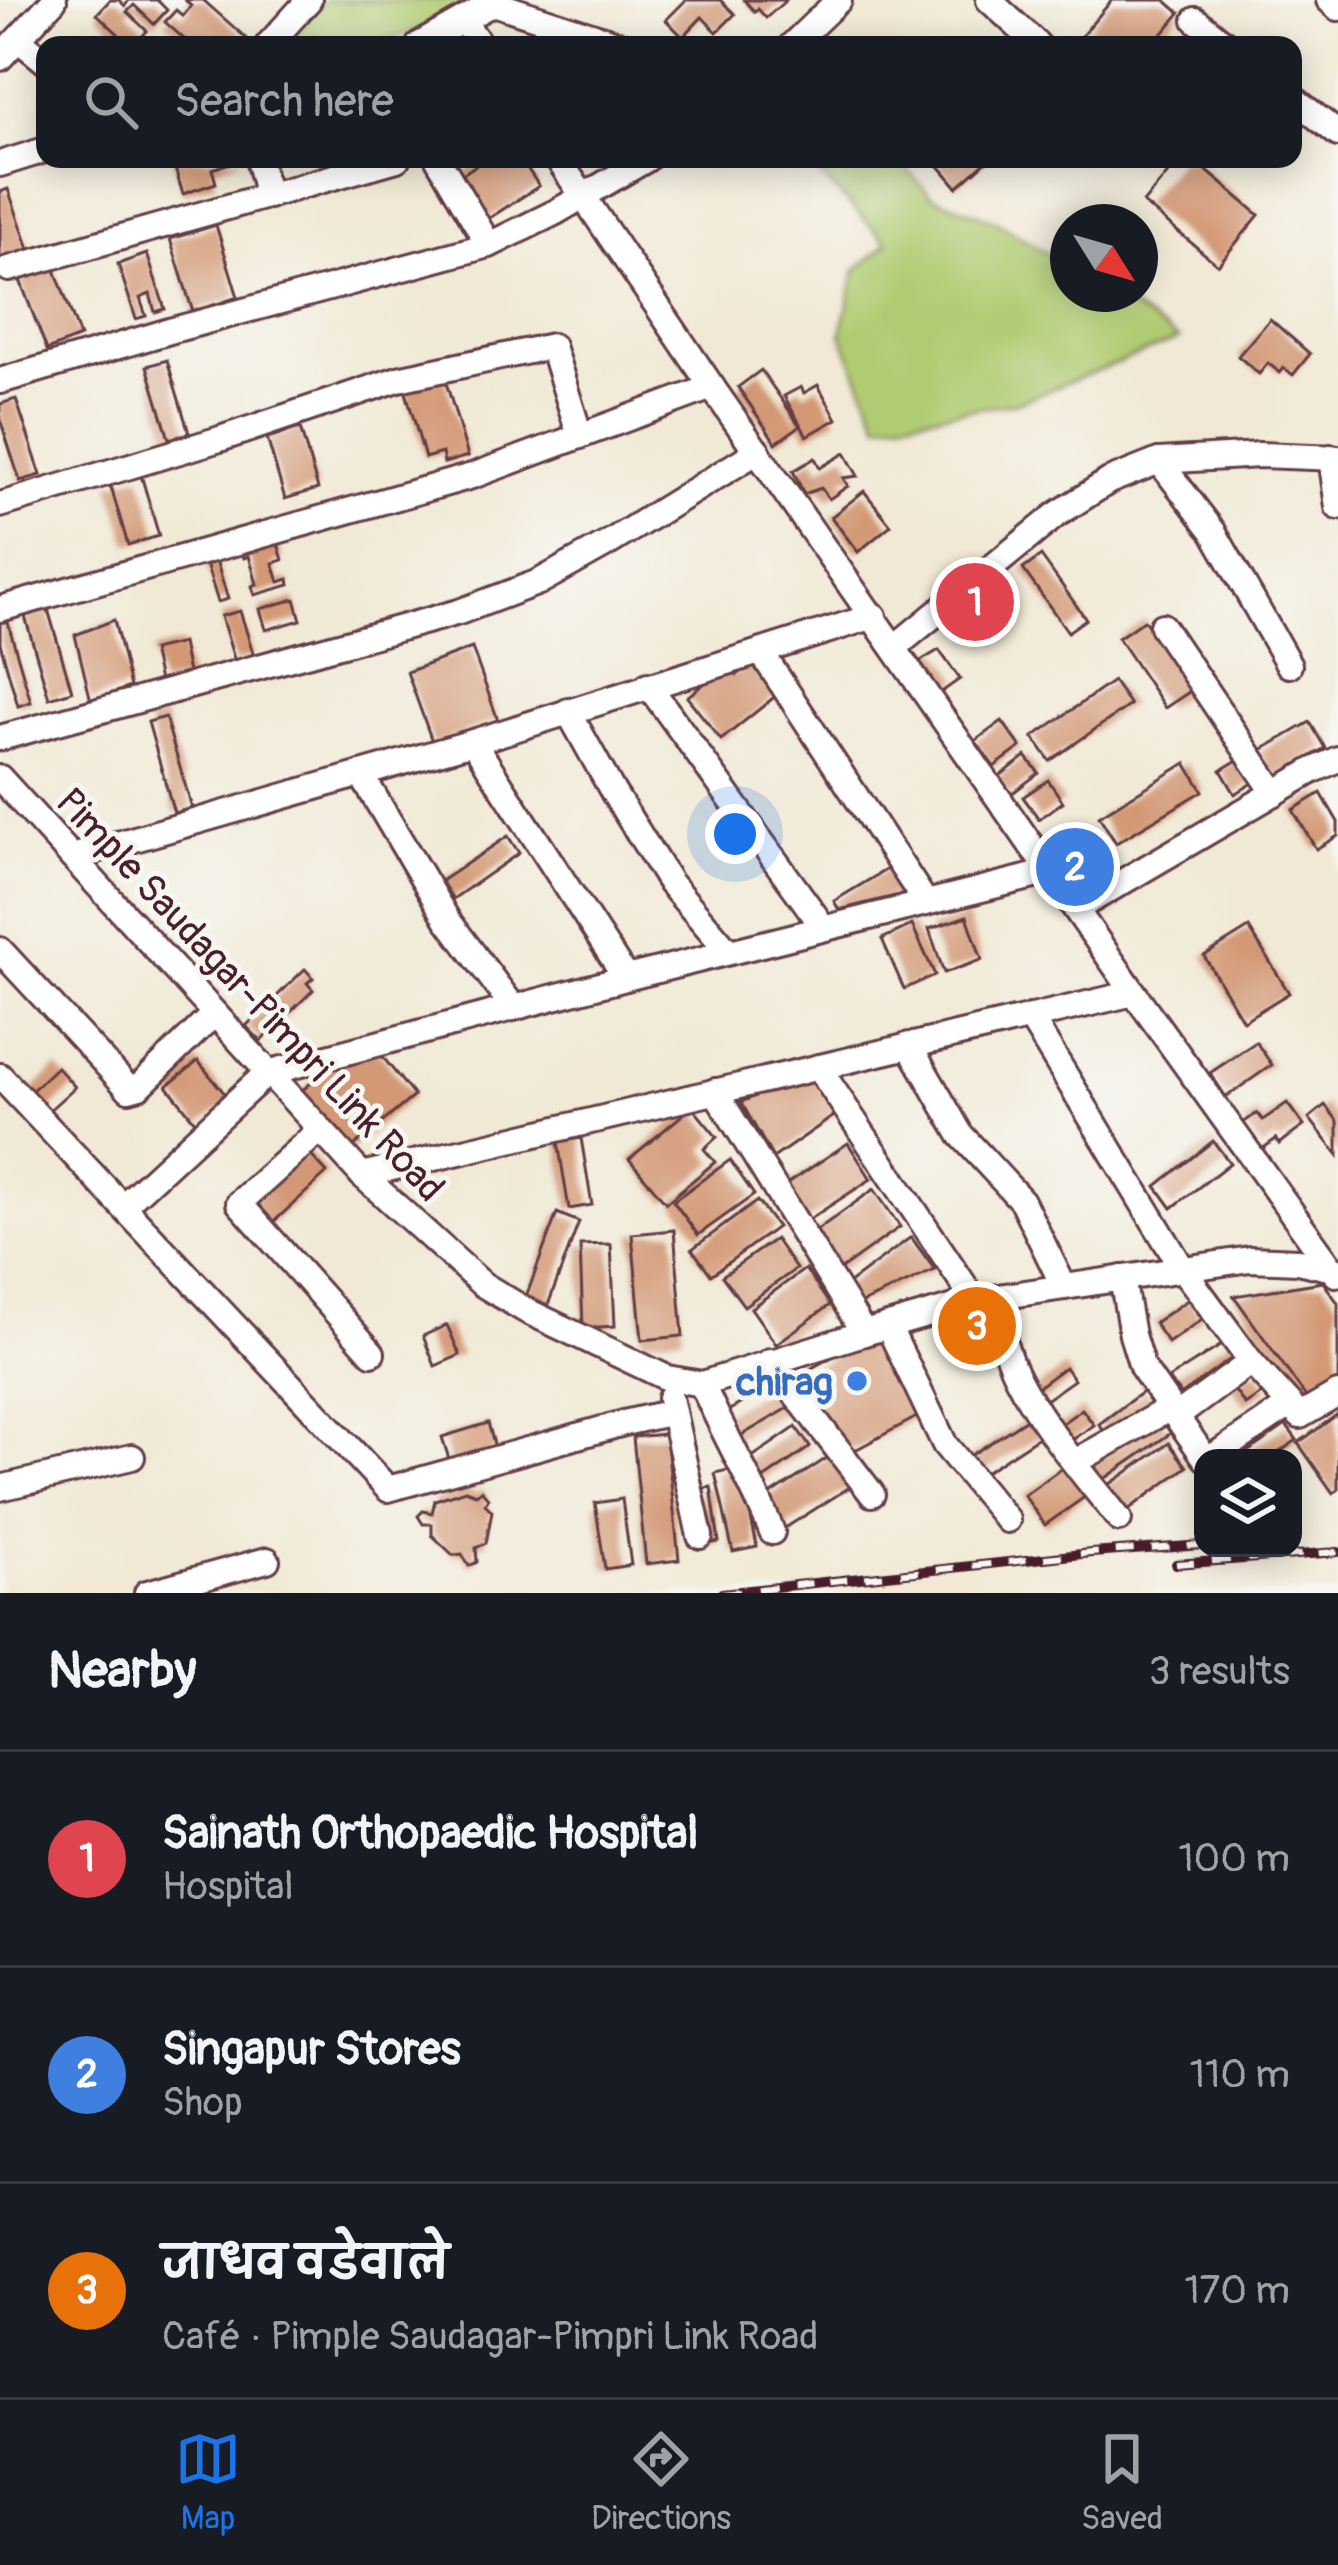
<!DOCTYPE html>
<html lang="en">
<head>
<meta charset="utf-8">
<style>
	:root { --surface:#171b24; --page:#20242c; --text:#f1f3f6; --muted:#9ea1a6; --line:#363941; --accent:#1a73e8 }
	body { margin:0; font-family:Pangolin,"Playpen Sans Deva",sans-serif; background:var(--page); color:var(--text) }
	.controls { position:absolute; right:36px; bottom:36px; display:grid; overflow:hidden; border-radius:24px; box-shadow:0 6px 30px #0003 }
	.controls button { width:108px; height:108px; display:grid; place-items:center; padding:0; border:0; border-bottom:3px solid var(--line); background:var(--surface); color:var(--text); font:60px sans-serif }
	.compass { position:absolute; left:1050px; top:204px; width:108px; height:108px; border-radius:50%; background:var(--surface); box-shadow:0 6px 30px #0003; rotate:127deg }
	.you { position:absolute; left:735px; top:834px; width:42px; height:42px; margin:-30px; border:9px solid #fff; border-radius:50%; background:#1a73e8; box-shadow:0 0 0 18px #1a73e833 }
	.badge { display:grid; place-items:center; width:78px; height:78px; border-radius:50%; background:var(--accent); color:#fff; font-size:39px; font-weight:700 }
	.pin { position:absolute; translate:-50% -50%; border:6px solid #fff; box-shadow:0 3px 12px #0006 }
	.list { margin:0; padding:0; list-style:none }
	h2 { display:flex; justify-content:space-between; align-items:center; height:156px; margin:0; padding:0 48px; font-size:51px }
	h2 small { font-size:39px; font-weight:400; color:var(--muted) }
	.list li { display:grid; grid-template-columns:78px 1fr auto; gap:36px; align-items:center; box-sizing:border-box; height:216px; padding:0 48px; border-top:3px solid var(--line) }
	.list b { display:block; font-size:45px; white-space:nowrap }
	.list p { margin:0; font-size:39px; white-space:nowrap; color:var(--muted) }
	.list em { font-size:39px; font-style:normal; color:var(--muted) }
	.icon { flex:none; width:66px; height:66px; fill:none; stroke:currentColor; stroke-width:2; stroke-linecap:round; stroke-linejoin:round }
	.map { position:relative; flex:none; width:1338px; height:1593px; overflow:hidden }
	.search { position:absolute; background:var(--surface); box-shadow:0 6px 30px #0003; left:36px; right:36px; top:36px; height:132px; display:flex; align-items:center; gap:30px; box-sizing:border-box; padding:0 42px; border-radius:24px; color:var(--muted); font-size:45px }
	.sheet { height:804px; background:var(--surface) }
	nav { display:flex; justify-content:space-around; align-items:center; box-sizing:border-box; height:168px; border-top:3px solid var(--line); background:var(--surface); font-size:33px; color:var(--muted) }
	nav a { display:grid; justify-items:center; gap:6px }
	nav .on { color:var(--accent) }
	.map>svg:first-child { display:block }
	.green { fill:#b0cc72; stroke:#7d764e; stroke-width:3 }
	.building { fill:#d39874 }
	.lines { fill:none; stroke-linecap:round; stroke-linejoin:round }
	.minor-casing { stroke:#633d44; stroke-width:30 }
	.minor { stroke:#fff; stroke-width:24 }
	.rail-casing { stroke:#4a1f2b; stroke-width:10 }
	.rail { stroke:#f6f6f2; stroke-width:6; stroke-dasharray:18; stroke-linecap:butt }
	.shop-dot { fill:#3f7fe0; stroke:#f6f6f2; stroke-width:4.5 }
	.labels { text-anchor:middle; stroke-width:10; stroke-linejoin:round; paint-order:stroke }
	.street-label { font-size:39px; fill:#4a1f2b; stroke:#f6f6f2 }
	.shop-label { font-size:39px; font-weight:bold; fill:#366cbe; stroke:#f6f6f2; text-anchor:end }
</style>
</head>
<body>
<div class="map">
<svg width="1338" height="1593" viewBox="0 0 1338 1593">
	<rect width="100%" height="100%" fill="#f6f6f2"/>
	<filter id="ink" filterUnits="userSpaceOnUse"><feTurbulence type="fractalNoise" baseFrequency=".00833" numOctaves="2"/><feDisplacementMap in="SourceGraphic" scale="24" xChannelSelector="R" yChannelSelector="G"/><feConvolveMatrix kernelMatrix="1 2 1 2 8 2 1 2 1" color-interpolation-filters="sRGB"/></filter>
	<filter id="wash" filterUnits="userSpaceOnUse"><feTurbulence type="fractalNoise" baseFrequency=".004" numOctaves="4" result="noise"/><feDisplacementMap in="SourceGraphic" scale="48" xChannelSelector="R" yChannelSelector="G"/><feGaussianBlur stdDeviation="2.7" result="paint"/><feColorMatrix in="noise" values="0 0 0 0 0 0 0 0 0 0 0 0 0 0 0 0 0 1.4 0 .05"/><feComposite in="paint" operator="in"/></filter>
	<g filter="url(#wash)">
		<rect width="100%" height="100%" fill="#f1e9d5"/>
		<!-- green -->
		<g class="green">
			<path d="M325,0H470C401,48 363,45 283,45Z"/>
			<polygon points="818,159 898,159 931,196 996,221 1068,267 1068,294 1110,294 1179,339 1018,402 879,423 841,334 856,270 888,243 820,175"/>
		</g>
		<g id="blocks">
			<!-- building -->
			<g class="building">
				<polygon points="110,0 119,0 125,6 129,0 157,0 167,10 154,24 134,5 127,12 147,31 134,45 130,45 97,14"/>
				<polygon points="185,0 203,0 246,38 239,45 191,45 165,22 176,10 183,16 191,6"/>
				<polygon points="686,0 720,0 735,14 717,32 702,17 683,37 666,20"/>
				<polygon points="744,0 786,0 766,18 758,9 755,12"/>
				<polygon points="1112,0 1165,0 1180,13 1153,45 1074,45"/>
				<polygon points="172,159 240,159 240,160 212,169 216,183 183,194"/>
				<polygon points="485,159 521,159 539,186 485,221 457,178"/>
				<polygon points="933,159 989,159 957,187"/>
				<polygon points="1180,159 1193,159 1259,215 1218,265 1143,203"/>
				<polygon points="8,189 29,249 0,260 0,192"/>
				<polygon points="216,225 238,297 193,312 170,239"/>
				<polygon points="147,254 165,309 155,312 150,294 140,298 146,316 136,319 118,264"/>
				<polygon points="54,267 80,337 47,350 20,280"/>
				<polygon points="1270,319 1310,354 1293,375 1284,368 1280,373 1268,363 1259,374 1238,356"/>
				<polygon points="167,360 189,433 169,439 147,366"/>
				<polygon points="761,370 800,426 776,443 738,387"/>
				<polygon points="445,379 468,456 444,463 442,453 425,458 403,382"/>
				<polygon points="818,385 837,419 807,436 784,396 801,387 804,393"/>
				<polygon points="16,399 41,475 20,481 0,419 0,404"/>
				<polygon points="300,428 318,489 285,499 267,438"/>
				<polygon points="845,453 858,476 843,478 848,486 829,499 821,488 804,494 793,471 815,458 820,468"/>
				<polygon points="141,475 159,536 128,545 110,484"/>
				<polygon points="864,491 891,525 858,552 831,517"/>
				<polygon points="275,534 283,560 273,563 279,582 289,579 290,585 255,595 252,586 257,584 249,556 244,558 240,544"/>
				<polygon points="1041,556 1086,619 1068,632 1023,569"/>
				<polygon points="216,560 228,599 218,602 206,564"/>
				<polygon points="990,582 1001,598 968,618 958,602"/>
				<polygon points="295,599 301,620 266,630 260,609"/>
				<polygon points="47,606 72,691 49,698 24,613"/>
				<polygon points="240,611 254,656 235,662 221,616"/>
				<polygon points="6,616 31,702 18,706 0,643 0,618"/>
				<polygon points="114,620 130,687 91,701 75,635"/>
				<polygon points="1144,620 1192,690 1165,708 1118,638"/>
				<polygon points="182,643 189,678 160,685 152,650"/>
				<polygon points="472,648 498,720 433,744 407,672"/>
				<polygon points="939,650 960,679 936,696 914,665"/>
				<polygon points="752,663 777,695 721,740 687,697 729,664 737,675"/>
				<polygon points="1113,681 1130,705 1050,761 1033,737"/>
				<polygon points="165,717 192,808 174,813 148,722"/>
				<polygon points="1002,721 1021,747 994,767 975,741"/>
				<polygon points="1310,722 1325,748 1275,777 1260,751"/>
				<polygon points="1026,756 1039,773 1010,795 997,778"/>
				<polygon points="1239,759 1253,783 1235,794 1221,770"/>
				<polygon points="1186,763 1203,791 1116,843 1099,816"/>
				<polygon points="1048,780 1063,802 1039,819 1023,797"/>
				<polygon points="1321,793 1338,822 1338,836 1316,849 1293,810"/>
				<polygon points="508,836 519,853 453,899 441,881"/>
				<polygon points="894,865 907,893 839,910 834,901"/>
				<polygon points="967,916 982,960 944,973 929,929"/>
				<polygon points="912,925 935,975 904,989 882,939"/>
				<polygon points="1249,928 1289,993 1243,1021 1204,956"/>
				<polygon points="305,969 313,978 307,983 313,990 261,1041 246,1026"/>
				<polygon points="1256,1042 1272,1065 1226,1097 1210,1073"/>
				<polygon points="378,1051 414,1096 348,1151 300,1092 338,1061"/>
				<polygon points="198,1061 230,1100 199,1126 167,1086"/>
				<polygon points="57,1067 75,1087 45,1114 27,1095"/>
				<polygon points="816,1072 841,1111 773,1158 741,1102"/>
				<polygon points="1287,1103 1304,1126 1279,1144 1276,1139 1262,1149 1243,1123 1257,1113 1263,1120"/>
				<polygon points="1325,1105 1338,1121 1338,1155 1309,1118"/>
				<polygon points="692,1107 717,1137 704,1149 715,1162 666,1203 629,1159"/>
				<polygon points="581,1138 592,1205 569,1209 558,1142"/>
				<polygon points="1213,1141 1230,1163 1172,1208 1156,1186"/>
				<polygon points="848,1143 871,1179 802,1224 779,1189"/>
				<polygon points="307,1151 327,1173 269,1226 249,1203"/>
				<polygon points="730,1160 754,1195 698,1235 673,1201"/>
				<polygon points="874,1189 900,1227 837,1272 810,1235"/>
				<polygon points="757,1201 777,1227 711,1275 692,1249"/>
				<polygon points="557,1213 579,1222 548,1305 526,1297"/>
				<polygon points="674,1230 683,1336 642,1340 632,1234"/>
				<polygon points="911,1237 935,1270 855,1306 844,1287"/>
				<polygon points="775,1239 796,1269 744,1306 722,1276"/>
				<polygon points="611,1244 615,1326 583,1328 580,1245"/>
				<polygon points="805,1269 830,1305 776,1344 751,1308"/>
				<polygon points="1323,1282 1338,1303 1338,1385 1311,1404 1234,1296"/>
				<polygon points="1189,1299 1202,1319 1168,1343 1154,1323"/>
				<polygon points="983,1316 997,1334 981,1346 967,1328"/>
				<polygon points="447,1325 460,1355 435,1366 423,1336"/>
				<polygon points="885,1329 928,1411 857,1449 844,1447 799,1391 806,1371"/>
				<polygon points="1231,1339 1240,1352 1181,1395 1168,1379"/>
				<polygon points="1065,1367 1074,1380 1044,1401 1035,1389"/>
				<polygon points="1256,1370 1269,1389 1245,1405 1232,1387"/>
				<polygon points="778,1382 792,1406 735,1439 721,1415"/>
				<polygon points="1145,1390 1154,1403 1108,1437 1099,1424"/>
				<polygon points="1082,1409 1094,1425 1068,1443 1057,1427"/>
				<polygon points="1338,1414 1338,1490 1333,1493 1298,1443"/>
				<polygon points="1028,1418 1040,1436 982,1474 970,1456"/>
				<polygon points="1160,1418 1171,1433 1097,1484 1087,1468"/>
				<polygon points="488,1423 496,1451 451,1465 442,1437"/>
				<polygon points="1286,1425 1297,1440 1271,1458 1239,1458"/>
				<polygon points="796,1427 810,1447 759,1482 745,1462"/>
				<polygon points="666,1434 679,1560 646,1564 633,1437"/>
				<polygon points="1169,1443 1187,1467 1121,1515 1103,1489"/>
				<polygon points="830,1456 850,1487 785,1528 766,1498"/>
				<polygon points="1068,1464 1089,1494 1045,1525 1024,1495"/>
				<polygon points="740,1467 757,1547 733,1552 715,1473"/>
				<polygon points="711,1487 719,1542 708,1544 699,1489"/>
				<polygon points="465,1490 476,1494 481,1490 488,1498 485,1504 492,1511 486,1543 476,1548 477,1562 469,1566 462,1554 453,1555 432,1535 432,1524 423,1524 418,1516 423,1511 432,1513 435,1500"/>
				<polygon points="622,1499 631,1565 605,1569 595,1503"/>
			</g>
		</g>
	</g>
	<g filter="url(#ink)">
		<use href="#blocks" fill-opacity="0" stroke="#633d44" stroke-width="3"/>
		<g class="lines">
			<defs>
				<g id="minor">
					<polyline points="989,0 1037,44"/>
					<polyline points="1329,0 1338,8"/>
					<polyline points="493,3 622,45"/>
					<polyline points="463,20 480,45"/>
					<polyline points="1196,20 1227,45"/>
					<polyline points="18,39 45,61"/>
					<polyline points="268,45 309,0"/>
					<polyline points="419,45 498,0"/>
					<polyline points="792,45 839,0"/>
					<polyline points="0,58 54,0"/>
					<polyline points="1293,98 1338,134"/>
					<polyline points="258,159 268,196"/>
					<polyline points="438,159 489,245"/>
					<polyline points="558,159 712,387 1134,993 1336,1274"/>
					<polyline points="0,164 45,150"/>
					<polyline points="9,269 397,159"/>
					<polyline points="0,381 173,330 489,245 556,212 647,159"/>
					<polyline points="1331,457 1338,507"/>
					<polyline points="1159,461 1213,531 1289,665"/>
					<polyline points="0,505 220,439 398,379 552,346 580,436"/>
					<polyline points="0,609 472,476 712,387"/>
					<polyline points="1162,626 1275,793"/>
					<polyline points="895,647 1056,515 1109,481 1159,461 1260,455 1338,458"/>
					<polyline points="761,652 926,903"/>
					<polyline points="648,685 824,928"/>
					<polyline points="568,711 613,792 670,883 729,952"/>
					<polyline points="0,738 459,612 539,582 607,544 758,451"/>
					<polyline points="473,742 626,978"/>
					<polyline points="361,774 447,919 514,1008"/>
					<polyline points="0,778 362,1175 482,1284 525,1310 667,1378 702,1384 864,1333 975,1301 1005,1296 1250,1259 1298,1261 1338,1270"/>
					<polyline points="72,857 473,742 874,616"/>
					<polyline points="1076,909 1312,771 1338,759"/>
					<polyline points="0,950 129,1089 140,1086 214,1014"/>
					<polyline points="1030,1017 1182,1268 1251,1362 1176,1417"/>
					<polyline points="909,1045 961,1135 1022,1201 1064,1287"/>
					<polyline points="818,1067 975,1301"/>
					<polyline points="0,1076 388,1489 624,1423 673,1412"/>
					<polyline points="715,1091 864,1333"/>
					<polyline points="320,1130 239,1203 372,1353"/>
					<polyline points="362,1175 1134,993"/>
					<polyline points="123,1206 267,1073 626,978 1050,872"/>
					<polyline points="1122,1278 1132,1335 1142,1367 1205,1458"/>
					<path d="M1005,1296C1004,1308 1002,1322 1003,1334C1008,1389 1085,1475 1119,1519"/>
					<polyline points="888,1326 945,1445 1007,1520"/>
					<polyline points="770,1361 872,1494"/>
					<polyline points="1251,1362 1300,1416 1338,1394"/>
					<path d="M702,1384C724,1435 752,1481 772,1532"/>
					<polyline points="670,1398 700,1536"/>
					<polyline points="1211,1458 1290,1405"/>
					<polyline points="1075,1462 1170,1408"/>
					<polyline points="0,1488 132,1457"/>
					<polyline points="147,1593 267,1560"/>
				</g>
			</defs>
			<!-- minor casing -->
			<use href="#minor" class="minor-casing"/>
			<!-- minor -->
			<use href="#minor" class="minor"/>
			<defs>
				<g id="rail">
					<polyline points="1176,1564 1338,1552"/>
					<polyline points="722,1593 1091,1553 1203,1545"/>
				</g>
			</defs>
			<!-- rail casing -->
			<use href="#rail" class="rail-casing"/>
			<!-- rail -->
			<use href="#rail" class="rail"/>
		</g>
	</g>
	<!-- markers -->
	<circle class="shop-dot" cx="857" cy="1381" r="12"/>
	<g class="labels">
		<!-- street labels -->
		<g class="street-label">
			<text transform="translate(251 994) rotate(47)" y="14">Pimple Saudagar-Pimpri Link Road</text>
		</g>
		<!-- shop labels -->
		<g class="shop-label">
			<text x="833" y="1395">chirag</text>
		</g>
	</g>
</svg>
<div class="controls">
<button><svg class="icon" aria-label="layers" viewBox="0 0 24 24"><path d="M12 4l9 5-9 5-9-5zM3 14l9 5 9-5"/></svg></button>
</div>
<svg class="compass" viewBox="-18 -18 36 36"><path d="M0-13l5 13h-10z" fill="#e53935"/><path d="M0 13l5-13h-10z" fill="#9ea1a6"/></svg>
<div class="you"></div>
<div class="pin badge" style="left:975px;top:602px;background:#e0444e">1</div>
<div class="pin badge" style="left:1075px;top:867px;background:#3f7fe0">2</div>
<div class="pin badge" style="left:977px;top:1326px;background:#e8710a">3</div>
<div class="search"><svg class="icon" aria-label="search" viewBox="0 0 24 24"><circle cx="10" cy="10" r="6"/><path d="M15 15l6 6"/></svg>Search here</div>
</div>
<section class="sheet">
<h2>Nearby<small>3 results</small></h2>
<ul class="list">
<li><span class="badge" style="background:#e0444e">1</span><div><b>Sainath Orthopaedic Hospital</b><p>Hospital</p></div><em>100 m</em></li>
<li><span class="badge" style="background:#3f7fe0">2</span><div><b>Singapur Stores</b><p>Shop</p></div><em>110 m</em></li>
<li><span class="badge" style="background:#e8710a">3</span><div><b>जाधव वडेवाले</b><p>Café · Pimple Saudagar-Pimpri Link Road</p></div><em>170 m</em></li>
</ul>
</section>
<nav>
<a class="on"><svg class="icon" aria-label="map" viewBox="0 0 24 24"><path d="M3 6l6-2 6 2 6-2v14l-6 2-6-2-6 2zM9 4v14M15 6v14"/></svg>Map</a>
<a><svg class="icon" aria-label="directions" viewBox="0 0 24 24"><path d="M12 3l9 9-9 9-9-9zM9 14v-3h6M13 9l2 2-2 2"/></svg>Directions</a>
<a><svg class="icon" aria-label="saved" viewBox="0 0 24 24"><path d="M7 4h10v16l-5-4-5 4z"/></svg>Saved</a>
</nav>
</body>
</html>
